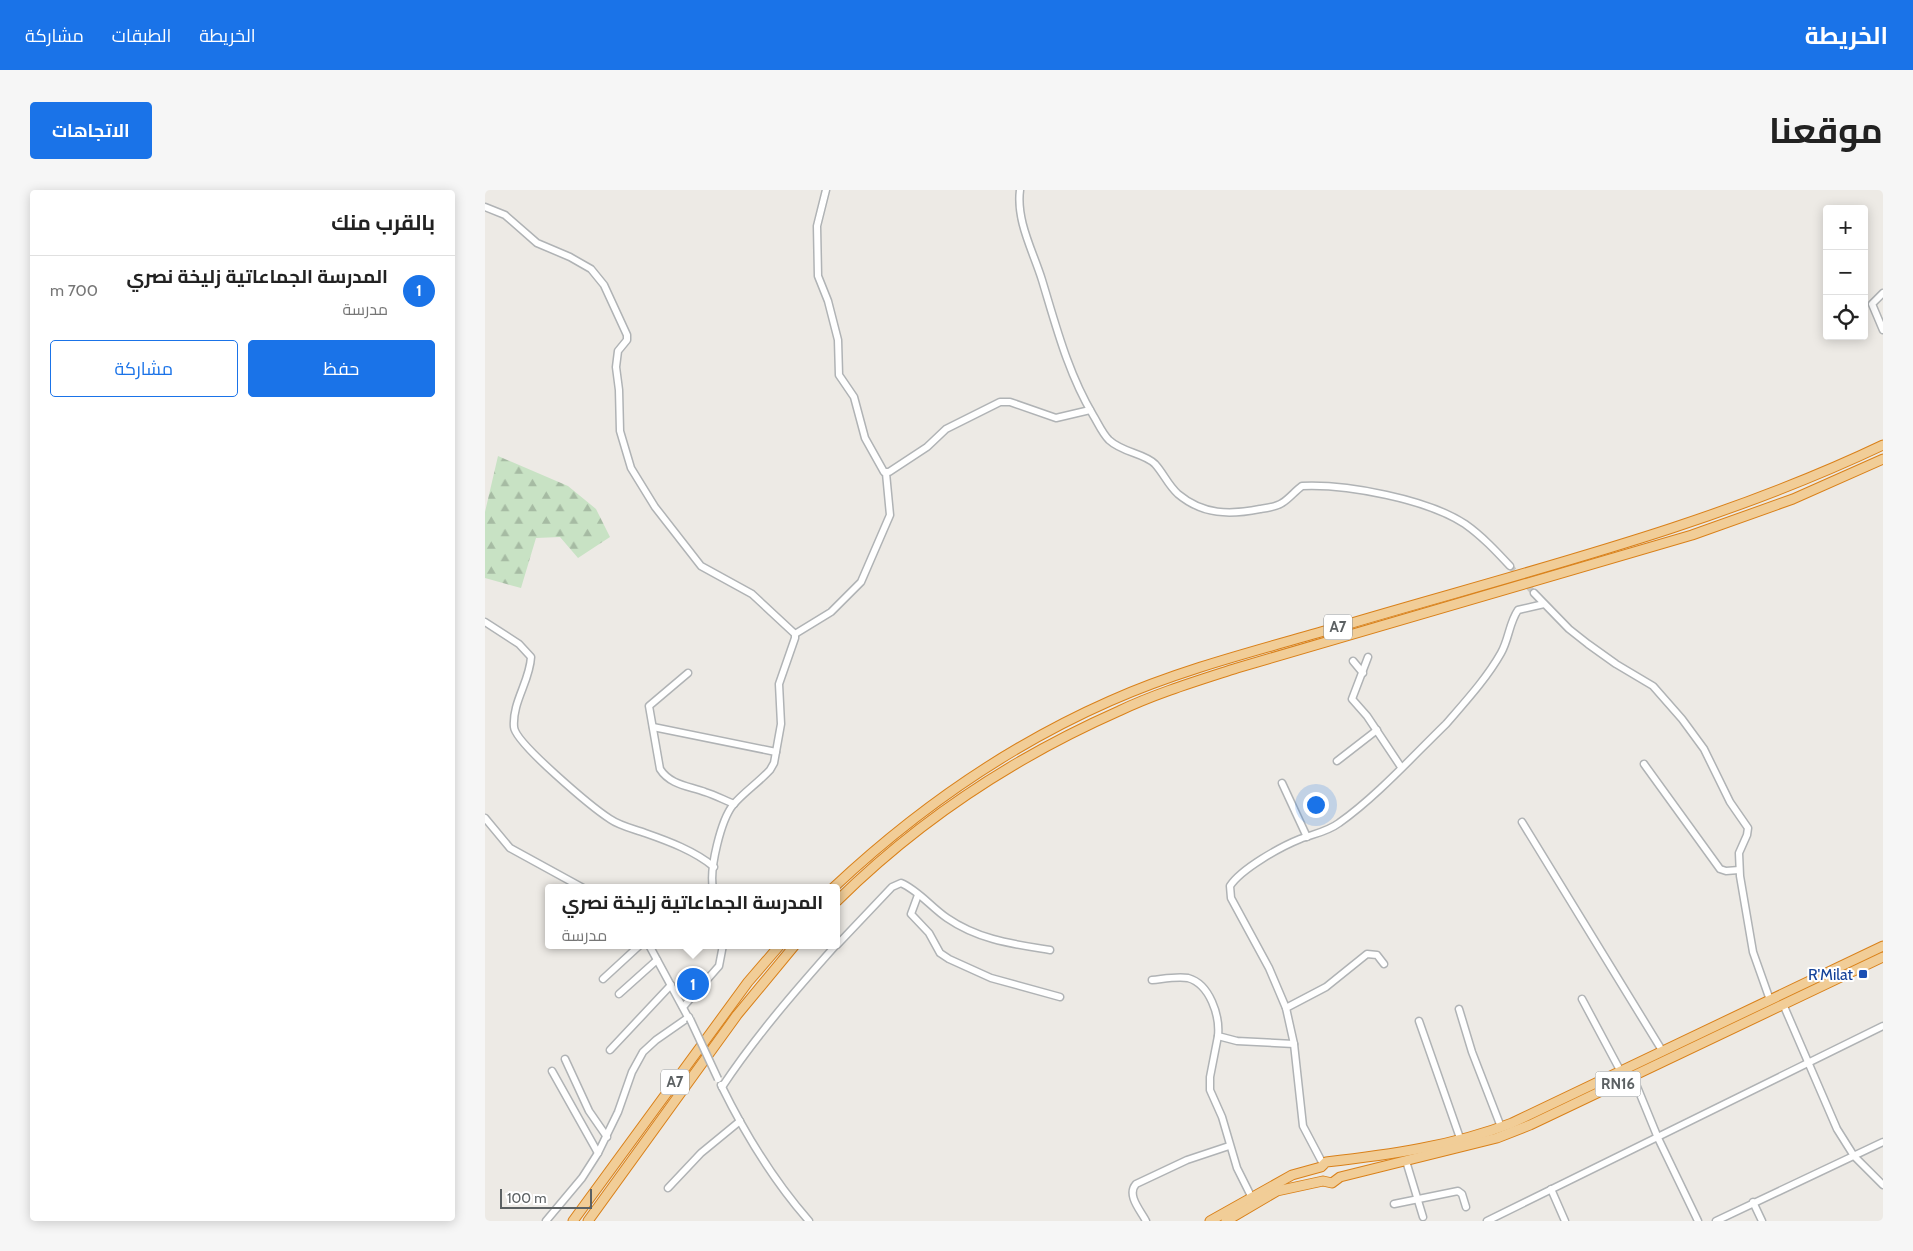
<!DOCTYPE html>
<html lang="ar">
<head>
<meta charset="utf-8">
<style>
	:root { --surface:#fff; --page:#f6f6f6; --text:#222; --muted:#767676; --line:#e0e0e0; --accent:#1a73e8 }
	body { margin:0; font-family:Cabin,Cairo,sans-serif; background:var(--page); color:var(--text); direction:rtl }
	.controls { position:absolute; right:15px; top:15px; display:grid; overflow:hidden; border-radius:5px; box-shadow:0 2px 12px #0003 }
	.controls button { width:45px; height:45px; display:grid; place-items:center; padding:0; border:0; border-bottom:1px solid var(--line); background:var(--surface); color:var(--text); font:25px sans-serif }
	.scale { position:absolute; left:15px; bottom:12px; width:92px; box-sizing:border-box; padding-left:5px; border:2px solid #5c6163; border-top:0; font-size:14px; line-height:18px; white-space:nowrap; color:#5c6163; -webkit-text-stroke:4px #fff; paint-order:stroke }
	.you { position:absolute; left:830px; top:614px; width:18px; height:18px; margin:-12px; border:4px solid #fff; border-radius:50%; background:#1a73e8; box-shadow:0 0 0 8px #1a73e833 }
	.badge { display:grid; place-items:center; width:32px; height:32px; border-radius:50%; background:var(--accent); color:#fff; font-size:16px; font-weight:700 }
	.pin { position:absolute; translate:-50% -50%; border:2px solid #fff; box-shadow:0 1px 5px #0006 }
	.popup { position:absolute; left:60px; top:694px; width:295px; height:65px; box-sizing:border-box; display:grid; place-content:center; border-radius:5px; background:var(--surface); filter:drop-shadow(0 1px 4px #0005); font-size:16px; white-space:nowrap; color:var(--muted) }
	.popup b { font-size:19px; color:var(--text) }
	.popup::after { content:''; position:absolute; left:50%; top:100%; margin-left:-10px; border:10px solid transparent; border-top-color:var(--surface) }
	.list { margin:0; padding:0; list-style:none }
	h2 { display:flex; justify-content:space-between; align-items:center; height:65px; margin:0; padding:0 20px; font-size:21px }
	h2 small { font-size:16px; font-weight:400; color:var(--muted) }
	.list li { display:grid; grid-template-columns:32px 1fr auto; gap:15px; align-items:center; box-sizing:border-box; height:70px; padding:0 20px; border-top:1px solid var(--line) }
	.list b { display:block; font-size:19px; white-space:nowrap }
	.list p { margin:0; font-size:16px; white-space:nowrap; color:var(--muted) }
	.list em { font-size:16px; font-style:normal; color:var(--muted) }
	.actions { display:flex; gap:10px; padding:15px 20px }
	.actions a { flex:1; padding:11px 0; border:1px solid var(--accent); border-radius:5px; text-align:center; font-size:18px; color:var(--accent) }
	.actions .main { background:var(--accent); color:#fff }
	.icon { flex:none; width:28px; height:28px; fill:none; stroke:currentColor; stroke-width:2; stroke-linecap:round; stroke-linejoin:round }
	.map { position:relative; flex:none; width:1398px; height:1031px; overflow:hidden; direction:ltr; border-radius:5px }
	header { display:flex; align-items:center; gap:30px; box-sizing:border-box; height:70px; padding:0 25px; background:var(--accent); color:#fff }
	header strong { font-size:24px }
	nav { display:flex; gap:28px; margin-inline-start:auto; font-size:18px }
	.intro { display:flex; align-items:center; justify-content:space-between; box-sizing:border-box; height:120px; padding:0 30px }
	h1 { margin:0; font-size:35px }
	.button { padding:12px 22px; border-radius:5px; background:var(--accent); color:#fff; font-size:18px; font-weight:700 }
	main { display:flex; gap:30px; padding:0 30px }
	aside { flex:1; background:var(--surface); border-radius:5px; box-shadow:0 2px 12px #0003 }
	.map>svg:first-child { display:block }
	.forest { fill:url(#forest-firs) }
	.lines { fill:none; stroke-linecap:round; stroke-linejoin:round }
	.minor-tunnel { stroke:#c9c8c4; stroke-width:6; stroke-dasharray:6 3; stroke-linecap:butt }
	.minor-casing { stroke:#b0b3b5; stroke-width:9 }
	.highway-casing { stroke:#d98019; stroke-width:11 }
	.minor { stroke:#fff; stroke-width:6 }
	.highway { stroke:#f1cd97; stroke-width:9 }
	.minor-bridge-casing { stroke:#b0b3b5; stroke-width:9; stroke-linecap:butt }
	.minor-bridge { stroke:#fff; stroke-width:6 }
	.transit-dot { fill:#1a4fb4; stroke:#fff; stroke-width:2 }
	.labels { text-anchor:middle; stroke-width:4; stroke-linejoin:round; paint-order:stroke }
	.shield { fill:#fff; stroke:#8d9092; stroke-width:1 }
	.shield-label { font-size:15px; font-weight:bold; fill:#5c6163 }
	.transit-label { font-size:16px; fill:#164399; stroke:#fff; text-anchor:end }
</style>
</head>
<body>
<header>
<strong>الخريطة</strong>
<nav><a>الخريطة</a><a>الطبقات</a><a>مشاركة</a></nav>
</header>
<div class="intro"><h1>موقعنا</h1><a class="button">الاتجاهات</a></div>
<main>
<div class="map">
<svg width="1398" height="1031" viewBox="0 0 1398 1031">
	<defs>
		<pattern id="forest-firs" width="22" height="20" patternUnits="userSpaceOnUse" patternTransform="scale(1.25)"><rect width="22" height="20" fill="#c8e2c4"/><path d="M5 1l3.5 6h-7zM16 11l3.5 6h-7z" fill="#a6bba3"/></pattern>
	</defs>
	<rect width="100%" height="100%" fill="#edeae5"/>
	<!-- forest -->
	<polygon class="forest" points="13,266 83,296 111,319 125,347 93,368 75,347 51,348 36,398 0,388 0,322"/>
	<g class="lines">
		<!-- minor-tunnel -->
		<polyline class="minor-tunnel" points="1025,376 1049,403"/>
		<defs>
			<g id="minor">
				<polyline points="341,0 332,36 333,86 343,111 353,150 354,185 369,207 380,248 399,282 404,282 442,257 461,239 515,212 525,212 571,228 605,220"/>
				<path d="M535,0C531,31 548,61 557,90C571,136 583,183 608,225C613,233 617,243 624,250C638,263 659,263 670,274C679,284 683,295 693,304C718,325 745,325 775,319C782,318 791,317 797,313C804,309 810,301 817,296C862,294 942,309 980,334C997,346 1011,361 1025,376"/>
				<path d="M0,17L20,25L52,53L85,67L106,79L119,95L142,145V150L133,161L131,177L134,200L135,241L146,278L170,317L216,376L267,404L310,444V448L294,494L296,534L289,573L285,580C273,593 259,602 248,615C236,630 224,679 228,698"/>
				<polyline points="1398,103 1387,114 1398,140"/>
				<polyline points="1049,403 1084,439 1103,454 1131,474 1168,496 1197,529 1219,559 1245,612 1263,638 1262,645 1254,663 1255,686 1268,762 1285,810"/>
				<path d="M0,432L34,454L46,467C45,491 27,512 29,537C30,553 108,618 125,629C135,636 149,639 160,643C183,651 210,661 229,677"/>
				<polyline points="310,444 346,422 376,392 405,325 401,283"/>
				<polyline points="883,467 867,509 882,526 916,577"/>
				<polyline points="868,471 878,483"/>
				<path d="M203,483L164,516L175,579C185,595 204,596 220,602C230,605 239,610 249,614"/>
				<polyline points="168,537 291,562"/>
				<polyline points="852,571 892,540"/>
				<polyline points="1159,574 1235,679 1241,681 1254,680"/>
				<polyline points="797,593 822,647"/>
				<polyline points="0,628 25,658 98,698"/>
				<polyline points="1037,632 1178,862"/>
				<polyline points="433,705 426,724 444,743 455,763 464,769 506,788 575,807"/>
				<polyline points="164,755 204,829"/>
				<path d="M352,755L407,697L416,693C433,700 447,718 462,728C494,750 528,754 565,760"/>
				<polyline points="118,789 155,755"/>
				<path d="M667,790C678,789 692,786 703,788C725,794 735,826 733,846L752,851L809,854"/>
				<polyline points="134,804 172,770"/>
				<polyline points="1097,809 1136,882"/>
				<polyline points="1298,814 1352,939 1369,966 1398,995"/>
				<polyline points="198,817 234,776 238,755"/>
				<polyline points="801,818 841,797 882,764 892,765 899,774"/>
				<polyline points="974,819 987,862 1016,937"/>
				<polyline points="934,831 975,948"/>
				<polyline points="733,846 725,887 725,900 737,927 752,978 766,1006"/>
				<polyline points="125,860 186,795"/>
				<polyline points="80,869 104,921 122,947"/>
				<polyline points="67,881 113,963"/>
				<polyline points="1148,887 1173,948 1213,1031"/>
				<path d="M236,895C260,944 288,990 324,1031"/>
				<path d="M237,897C271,846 310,801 351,755"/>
				<polyline points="921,971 938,1027"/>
				<path d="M838,974L818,936L809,854L801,818L784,778L746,708L745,696C756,679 795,657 815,649C828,644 842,642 854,633C891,607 928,566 961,534C980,512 1002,488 1016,463C1024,449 1024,433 1033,420L1059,414"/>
				<polyline points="183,998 216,963 255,931"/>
				<polyline points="1066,999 1080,1031"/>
				<polyline points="1268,1012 1277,1031"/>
				<polyline points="909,1014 973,1001 977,1004 981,1017"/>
				<polyline points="61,1031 97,988 113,963 133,922 147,882 158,862 171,850 204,827"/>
				<path d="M661,1031C656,1021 641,1005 651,994L702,970L744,956"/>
				<polyline points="1002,1031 1398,836"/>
				<polyline points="1231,1031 1398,952"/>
			</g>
			<g id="highway">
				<path d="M348,698C429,622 523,556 625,511C697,479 774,460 850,438C1034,383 1224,338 1398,255"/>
				<path d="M352,711C433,631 530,567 634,521C672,503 712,491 752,478L1207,345L1308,309L1398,269"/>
				<polyline points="88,1031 263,792 295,755"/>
				<polyline points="103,1031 252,825 310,755"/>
				<path d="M725,1031L807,985L836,977L841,972C903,965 968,956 1027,933L1398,756"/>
				<polyline points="741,1031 792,1001 838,991 847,993 855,987 1012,948 1045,935 1398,767"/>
			</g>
		</defs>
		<!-- minor casing -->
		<use href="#minor" class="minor-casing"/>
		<!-- highway casing -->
		<use href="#highway" class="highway-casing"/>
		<!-- minor -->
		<use href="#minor" class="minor"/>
		<!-- highway -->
		<use href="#highway" class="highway"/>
		<defs>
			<polyline id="minor-bridge" points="205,829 233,889"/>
		</defs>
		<!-- minor-bridge casing -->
		<use href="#minor-bridge" class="minor-bridge-casing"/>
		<!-- minor-bridge -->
		<use href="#minor-bridge" class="minor-bridge"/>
	</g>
	<!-- markers -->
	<rect class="transit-dot" x="1373" y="779" width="10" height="10" rx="2.5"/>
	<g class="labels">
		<!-- shield labels -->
		<g class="shield">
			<rect x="839" y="424.5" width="28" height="25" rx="4"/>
			<rect x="176" y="879.5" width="28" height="25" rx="4"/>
			<rect x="1110.5" y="881.5" width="45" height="25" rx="4"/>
		</g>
		<g class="shield-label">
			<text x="853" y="442">A7</text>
			<text x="190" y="897">A7</text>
			<text x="1133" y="899">RN16</text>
		</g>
		<!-- transit labels -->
		<g class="transit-label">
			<text x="1368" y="790">R'Milat</text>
		</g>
	</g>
</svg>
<div class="controls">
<button>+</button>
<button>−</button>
<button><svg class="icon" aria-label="locate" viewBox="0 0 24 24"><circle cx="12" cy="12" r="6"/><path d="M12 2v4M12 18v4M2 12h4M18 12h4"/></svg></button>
</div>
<div class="scale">100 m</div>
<div class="you"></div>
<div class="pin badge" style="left:208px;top:794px">1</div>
<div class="popup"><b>المدرسة الجماعاتية زليخة نصري</b>مدرسة</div>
</div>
<aside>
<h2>بالقرب منك<small></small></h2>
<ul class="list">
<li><span class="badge">1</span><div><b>المدرسة الجماعاتية زليخة نصري</b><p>مدرسة</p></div><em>700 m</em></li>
</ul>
<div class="actions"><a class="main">حفظ</a><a>مشاركة</a></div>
</aside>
</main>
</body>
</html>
